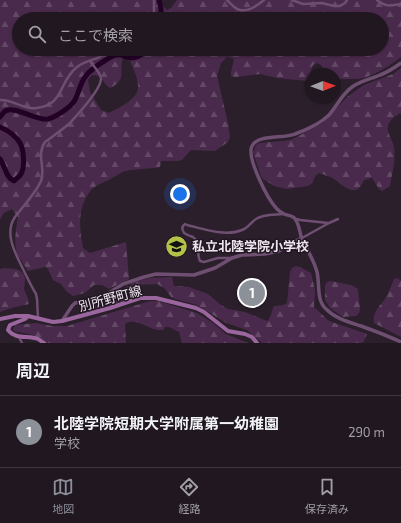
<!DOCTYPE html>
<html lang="ja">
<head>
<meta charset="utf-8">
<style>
	:root { --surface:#201721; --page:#28202a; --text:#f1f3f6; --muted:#a29fa5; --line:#3d363f; --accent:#8c9099 }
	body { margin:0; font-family:"Exo 2","Noto Sans JP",sans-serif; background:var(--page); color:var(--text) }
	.compass { position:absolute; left:305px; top:68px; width:36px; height:36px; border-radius:50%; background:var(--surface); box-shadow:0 1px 3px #0004; rotate:89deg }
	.you { position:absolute; left:180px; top:194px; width:14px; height:14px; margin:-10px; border:3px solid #fff; border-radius:50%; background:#1a73e8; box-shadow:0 0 0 6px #1a73e833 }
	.badge { display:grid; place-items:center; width:26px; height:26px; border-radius:50%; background:var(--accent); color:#fff; font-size:13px; font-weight:700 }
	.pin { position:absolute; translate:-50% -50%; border:2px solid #fff; box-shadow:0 1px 4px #0006 }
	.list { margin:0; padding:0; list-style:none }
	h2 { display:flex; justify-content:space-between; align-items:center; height:52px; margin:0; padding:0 16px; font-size:17px }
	h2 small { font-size:13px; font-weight:400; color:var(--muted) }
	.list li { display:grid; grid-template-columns:26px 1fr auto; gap:12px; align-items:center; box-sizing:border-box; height:72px; padding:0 16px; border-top:1px solid var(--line) }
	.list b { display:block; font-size:15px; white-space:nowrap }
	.list p { margin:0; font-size:13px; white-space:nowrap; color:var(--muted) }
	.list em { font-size:13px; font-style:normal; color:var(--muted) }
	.icon { flex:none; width:22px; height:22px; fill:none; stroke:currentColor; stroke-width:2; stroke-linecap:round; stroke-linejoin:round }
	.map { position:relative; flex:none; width:401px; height:343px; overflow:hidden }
	.search { position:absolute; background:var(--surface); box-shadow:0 1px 3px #0004; left:12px; right:12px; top:12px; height:44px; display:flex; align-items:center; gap:10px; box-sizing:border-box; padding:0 14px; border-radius:22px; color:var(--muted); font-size:15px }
	.sheet { height:124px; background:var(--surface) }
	nav { display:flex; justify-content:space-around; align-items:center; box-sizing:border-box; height:56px; border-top:1px solid var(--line); background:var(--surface); font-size:11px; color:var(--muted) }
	nav a { display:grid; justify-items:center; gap:2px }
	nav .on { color:var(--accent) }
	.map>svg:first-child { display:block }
	.forest { fill:url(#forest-firs); fill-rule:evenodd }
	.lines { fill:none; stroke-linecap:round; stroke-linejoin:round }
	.river { stroke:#230026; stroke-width:5 }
	.minor { stroke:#6f4f71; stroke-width:2.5 }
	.tertiary { stroke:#6f4f71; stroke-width:3.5 }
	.secondary { stroke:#9a669d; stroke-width:4 }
	.labels { text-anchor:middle; stroke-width:3; stroke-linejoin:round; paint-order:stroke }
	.poi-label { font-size:13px; font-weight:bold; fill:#ede5ee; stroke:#211622; text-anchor:start }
	.street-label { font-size:13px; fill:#ede5ee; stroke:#211622 }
</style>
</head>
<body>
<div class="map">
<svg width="401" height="343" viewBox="0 0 401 343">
	<defs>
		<pattern id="forest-firs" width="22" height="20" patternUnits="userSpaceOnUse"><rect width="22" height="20" fill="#4a2a4c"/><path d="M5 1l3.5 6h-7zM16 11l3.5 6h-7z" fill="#644966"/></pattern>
	</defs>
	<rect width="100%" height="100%" fill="#2b1f2c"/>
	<!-- forest -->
	<g class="forest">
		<path d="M0,0H161V4L167,10L171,8L177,0H401V57C391,65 370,78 358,79C350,79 343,79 335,79V74H325C323,68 323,65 317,63L313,65L307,81L277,78L260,74L235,77L231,76V72L234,59L227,57L221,63L217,76L228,123L230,137L228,142L215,151L191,150L182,160L178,161H161L160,167C149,169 135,169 125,171C120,173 114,177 109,180C103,182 97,185 92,189C77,206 79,227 83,248L90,253L126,242L129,279L109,289L102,285H94L85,293L73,296L66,291L61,284L53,280L48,269L45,267L28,271C25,266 21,261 18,255C13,244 16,229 18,217L12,209L4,213L0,219ZM19,19H382V49H19ZM123,58L130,61C133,68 139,80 138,89C136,100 119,108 109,113L101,110L90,92L88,80L92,75L100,76L106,85L110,88C128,79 118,72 123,58Z"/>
		<path d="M401,68V113C395,116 390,119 388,126C386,132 392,139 393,144C397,157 392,173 390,186L382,191L379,189L372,178L364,180C363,182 361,186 359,188C351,195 340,183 334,179C329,176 324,175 319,173L316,175L312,183L308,186L287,189L274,186L263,179L261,176L253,152L256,145L260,143L291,140L323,123L347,97L364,85L393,74Z"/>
		<path d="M296,266L300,267L311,273L315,290L314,307L329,321L367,334L363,343H262L247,330L226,323L197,305L172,298L164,288L157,284L134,285L123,291L124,301L82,313L80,308L102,304L132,283L150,278L172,277L174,286L189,287L208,294L221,305L228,309L245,312L267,321C272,317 271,311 274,306L283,305L287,303L290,272L292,268Z"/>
		<path d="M5,268C13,269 24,268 25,279C25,282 24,286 24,289C26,295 28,297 29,304L11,308L0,312V269Z"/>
		<path d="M398,278L401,281V337L374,323C372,310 383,304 388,294C390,289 392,284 394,279Z"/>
		<polygon points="331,281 351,285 358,289 360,309 359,313 356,316 343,317 330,308 325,300 325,286 327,282"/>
		<path d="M150,301H158L197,313L213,323L226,334L248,343H182L179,332L169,327H165L164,330C160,330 157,330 154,329C144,326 137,319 126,323L125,325L126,343H40L41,341V339L33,335L14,331L13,329L15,325L36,323L52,326H67Z"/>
	</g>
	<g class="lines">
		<!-- river -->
		<g class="river">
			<polyline points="159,0 161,9 161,19"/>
			<path d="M0,117C1,116 3,113 4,112C13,104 36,121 48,119C56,117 71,107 75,100C79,92 80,84 85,77C90,70 99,64 106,60C110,57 116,54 121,55C123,55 124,57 126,57C134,60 143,55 148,49"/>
			<path d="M0,127C7,130 16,136 20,143C24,150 25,167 21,174C19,177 16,179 14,181C6,178 5,166 0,159"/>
		</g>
		<!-- minor -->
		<g class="minor">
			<polyline points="154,0 154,19"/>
			<path d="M227,0C230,3 235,9 240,10C248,12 258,5 264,0"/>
			<polyline points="292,0 303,4 322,3 334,6 340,6 345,3 347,0"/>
			<path d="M377,0C385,7 391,6 401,4"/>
			<path d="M118,49C127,51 131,54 141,49"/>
			<path d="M0,100C13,99 23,110 36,108C65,105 58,82 77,67C83,62 92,60 100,57C104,55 108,51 113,49"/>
			<polyline points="296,219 300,220 328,223"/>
			<polyline points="302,238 329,223 338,219"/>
			<path d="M232,258H218L204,262L200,261C196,254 201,242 193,237C190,236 187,235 184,233C182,229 181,227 185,224L187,225C204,229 225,237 242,230C248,228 251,222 256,219C263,214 275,215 283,214"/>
			<path d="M38,318L37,299L36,294C31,286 27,277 23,269C15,253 4,233 15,217C23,206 36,193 41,181C46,169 36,154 45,142C53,136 62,130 70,123C77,115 101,90 101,79C101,73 93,66 90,61"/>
			<polyline points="19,337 22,343"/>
		</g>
		<!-- tertiary -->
		<g class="tertiary">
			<path d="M401,63C394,68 388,72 380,75C371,79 360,81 352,87C342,94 337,106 329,115C320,124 306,130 295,134C283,139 258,134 252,146C246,157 268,200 277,209C279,211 282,213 284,214C288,216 293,215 295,219C300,225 299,232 302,239C307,250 314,260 317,272C320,284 316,300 326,309C336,319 349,322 361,326C375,331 388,336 401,342"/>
			<polyline points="62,321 72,306 75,303 101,298 123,284 144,277 156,274 194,275 215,268 232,258 242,255 265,254 279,251 293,242 302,238"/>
		</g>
		<!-- secondary -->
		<g class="secondary">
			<path d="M28,316L25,319L10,325L8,330C16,340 28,335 38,339C40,340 42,342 44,343"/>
			<polyline points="0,319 15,316 28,316 53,322 62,321 110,308 140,298 156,298 196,308 204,312 228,331 245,334 252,337 257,343"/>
		</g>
	</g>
	<!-- icons -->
	<defs>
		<symbol id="school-disc" viewBox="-11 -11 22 22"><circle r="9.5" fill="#b5c249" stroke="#211622"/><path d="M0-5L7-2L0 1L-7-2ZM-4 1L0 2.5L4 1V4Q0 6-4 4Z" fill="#111"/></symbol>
	</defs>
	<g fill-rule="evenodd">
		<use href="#school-disc" x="164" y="234" width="25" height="25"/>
	</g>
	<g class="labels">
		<!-- poi labels -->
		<g class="poi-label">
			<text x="192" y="251">私立北陸学院小学校</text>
		</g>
		<!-- street labels -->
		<g class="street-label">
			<text transform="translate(110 298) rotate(-15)" y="5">別所野町線</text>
		</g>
	</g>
</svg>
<svg class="compass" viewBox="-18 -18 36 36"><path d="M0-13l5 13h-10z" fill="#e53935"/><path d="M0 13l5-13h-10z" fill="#a29fa5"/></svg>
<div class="you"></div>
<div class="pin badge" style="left:252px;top:293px">1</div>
<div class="search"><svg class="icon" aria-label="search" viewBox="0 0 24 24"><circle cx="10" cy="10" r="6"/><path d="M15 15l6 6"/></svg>ここで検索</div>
</div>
<section class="sheet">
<h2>周辺<small></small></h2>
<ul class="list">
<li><span class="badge">1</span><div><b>北陸学院短期大学附属第一幼稚園</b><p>学校</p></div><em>290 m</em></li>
</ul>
</section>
<nav>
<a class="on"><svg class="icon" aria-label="map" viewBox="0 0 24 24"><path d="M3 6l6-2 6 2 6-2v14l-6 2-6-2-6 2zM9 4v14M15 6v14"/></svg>地図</a>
<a><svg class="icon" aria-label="directions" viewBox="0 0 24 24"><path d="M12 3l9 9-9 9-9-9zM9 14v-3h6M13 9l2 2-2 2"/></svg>経路</a>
<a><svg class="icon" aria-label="saved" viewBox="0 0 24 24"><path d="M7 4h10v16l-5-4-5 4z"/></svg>保存済み</a>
</nav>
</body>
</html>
